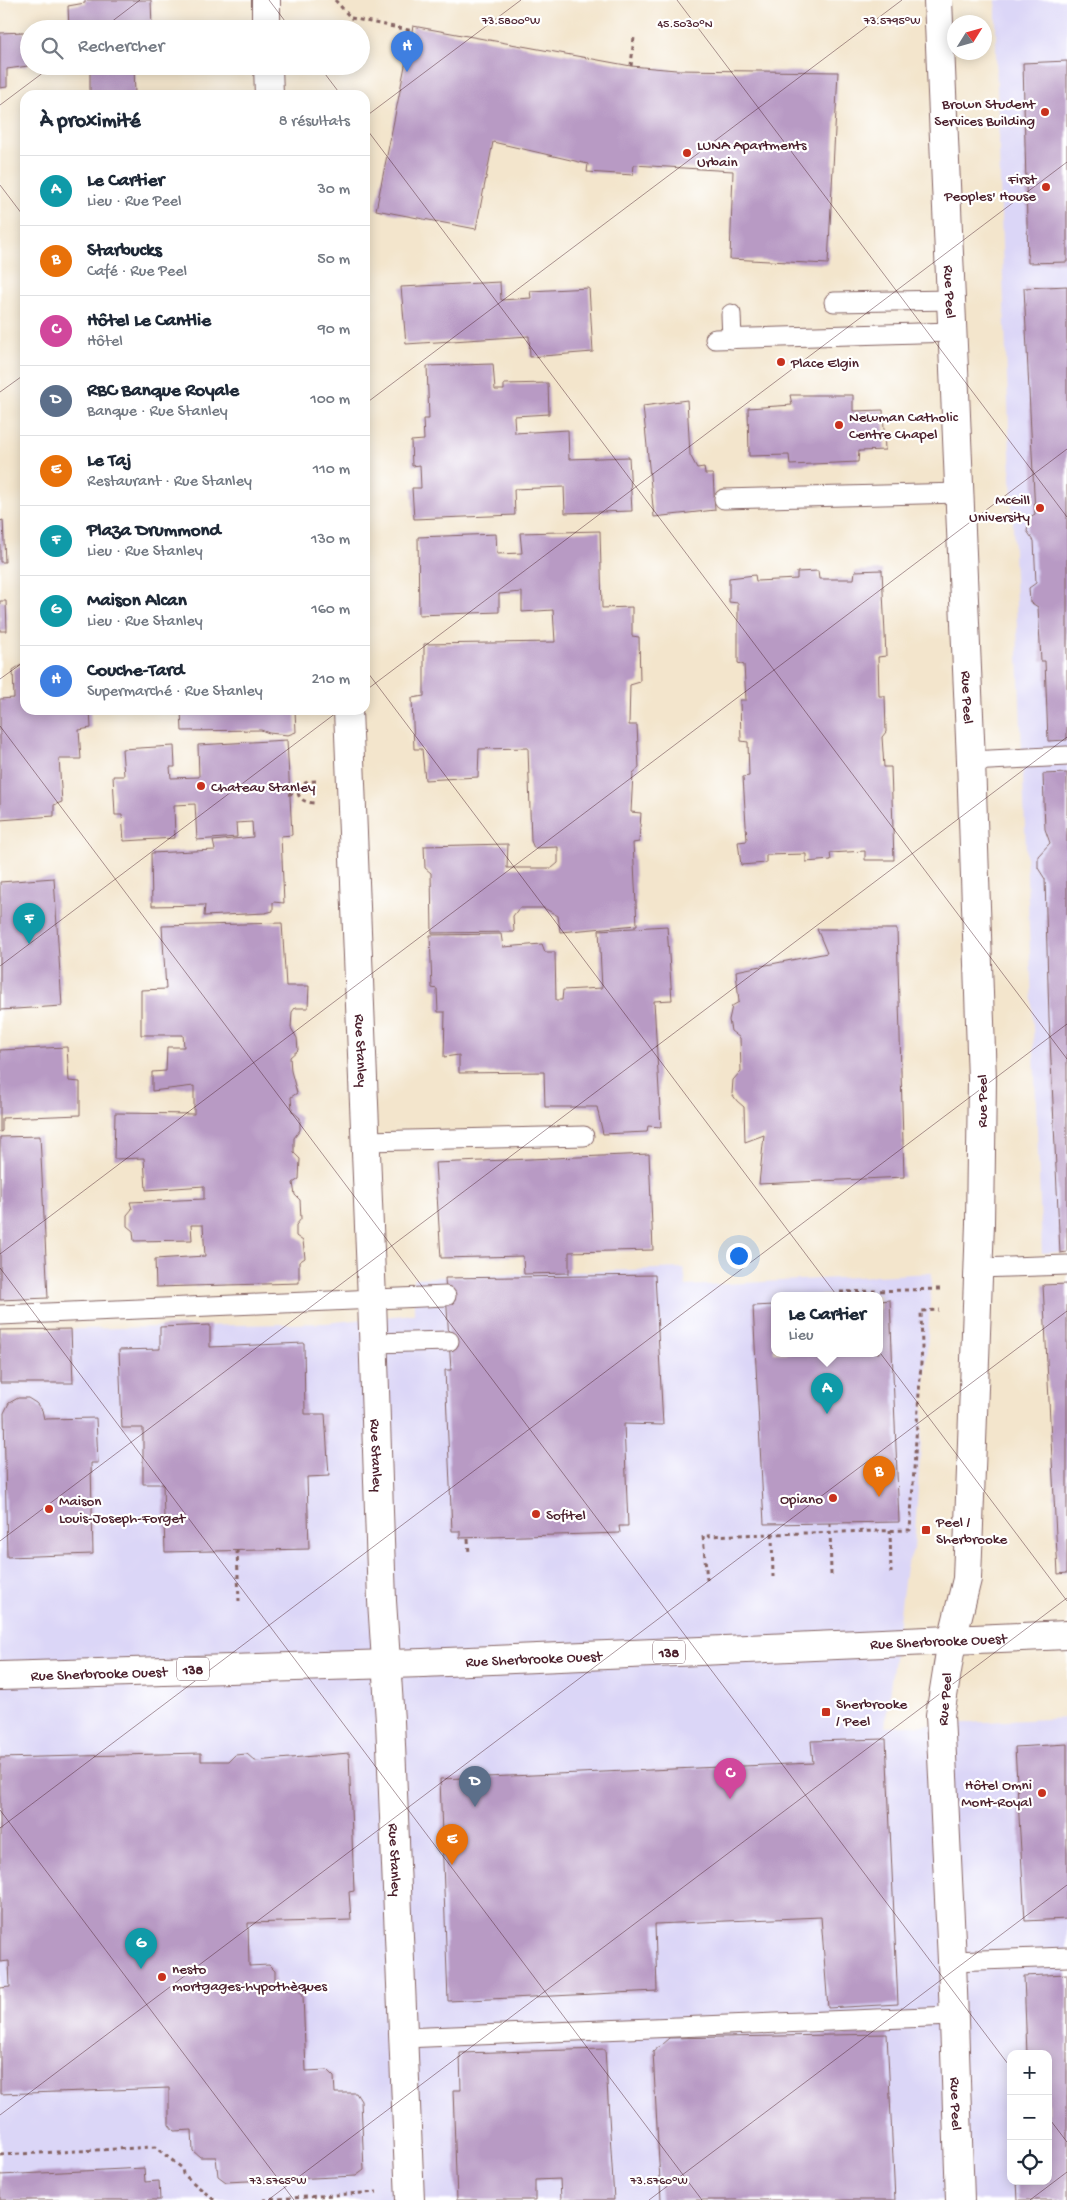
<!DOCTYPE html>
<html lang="fr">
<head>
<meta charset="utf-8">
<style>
	:root { --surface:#fff; --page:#f2f2f3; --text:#1f2937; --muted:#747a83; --line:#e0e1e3; --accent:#2563eb }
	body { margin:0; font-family:"Gochi Hand",sans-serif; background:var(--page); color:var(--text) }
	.controls { position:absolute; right:15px; bottom:15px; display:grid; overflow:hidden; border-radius:10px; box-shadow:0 2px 12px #0003 }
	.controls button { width:45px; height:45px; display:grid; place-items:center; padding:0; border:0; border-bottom:1px solid var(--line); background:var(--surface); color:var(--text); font:25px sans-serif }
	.compass { position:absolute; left:947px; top:15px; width:45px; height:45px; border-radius:50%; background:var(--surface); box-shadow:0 2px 12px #0003; rotate:53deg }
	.you { position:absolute; left:738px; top:1255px; width:18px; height:18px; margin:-12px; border:4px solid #fff; border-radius:50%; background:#1a73e8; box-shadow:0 0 0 8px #1a73e833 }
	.badge { display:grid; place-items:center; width:32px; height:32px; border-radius:50%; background:var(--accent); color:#fff; font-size:16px; font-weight:700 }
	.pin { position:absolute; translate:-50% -41px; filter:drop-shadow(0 1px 2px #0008) }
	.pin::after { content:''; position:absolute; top:26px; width:18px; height:15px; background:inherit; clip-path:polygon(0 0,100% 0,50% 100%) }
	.popup { position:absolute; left:771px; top:1292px; width:112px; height:65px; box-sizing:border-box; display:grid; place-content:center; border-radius:10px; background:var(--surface); filter:drop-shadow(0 1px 4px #0005); font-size:16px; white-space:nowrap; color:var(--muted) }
	.popup b { font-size:19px; color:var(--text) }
	.popup::after { content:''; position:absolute; left:50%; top:100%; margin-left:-10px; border:10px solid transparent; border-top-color:var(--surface) }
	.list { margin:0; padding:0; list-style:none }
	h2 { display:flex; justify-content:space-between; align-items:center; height:65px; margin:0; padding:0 20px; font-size:21px }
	h2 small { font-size:16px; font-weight:400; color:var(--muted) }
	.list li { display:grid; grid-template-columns:32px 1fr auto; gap:15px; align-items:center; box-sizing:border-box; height:70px; padding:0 20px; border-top:1px solid var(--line) }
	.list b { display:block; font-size:19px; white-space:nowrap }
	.list p { margin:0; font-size:16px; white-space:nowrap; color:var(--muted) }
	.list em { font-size:16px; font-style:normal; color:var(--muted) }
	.icon { flex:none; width:28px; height:28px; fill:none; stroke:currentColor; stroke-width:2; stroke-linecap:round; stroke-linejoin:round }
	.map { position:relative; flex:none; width:1067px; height:2200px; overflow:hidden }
	.search { position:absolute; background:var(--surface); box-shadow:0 2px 12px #0003; left:20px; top:20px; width:350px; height:55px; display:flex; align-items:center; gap:12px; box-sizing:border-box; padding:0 18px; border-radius:28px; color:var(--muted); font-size:19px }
	.panel { position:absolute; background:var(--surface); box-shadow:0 2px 12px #0003; left:20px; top:90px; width:350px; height:625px; border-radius:15px }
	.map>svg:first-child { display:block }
	.built { fill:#dbd6f7; fill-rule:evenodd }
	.building { fill:#b89ac4 }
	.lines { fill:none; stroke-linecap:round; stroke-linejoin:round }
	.service-casing { stroke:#856463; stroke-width:21 }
	.minor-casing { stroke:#856463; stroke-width:30 }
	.tertiary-casing { stroke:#856463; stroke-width:30 }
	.primary-casing { stroke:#856463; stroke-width:30 }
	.path { stroke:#856463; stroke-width:3; stroke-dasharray:4 4; stroke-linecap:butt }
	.service { stroke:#fff; stroke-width:19 }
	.minor { stroke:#fff; stroke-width:28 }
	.tertiary { stroke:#fff; stroke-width:28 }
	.primary { stroke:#fff; stroke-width:28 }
	.ticks { fill:none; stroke:#4a1f2b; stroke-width:1; stroke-opacity:0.45 }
	.poi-dot { fill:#c8321e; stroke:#fff; stroke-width:2 }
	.labels { text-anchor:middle; stroke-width:4.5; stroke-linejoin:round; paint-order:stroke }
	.shield { fill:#fff; stroke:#80626b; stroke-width:1 }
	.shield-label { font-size:14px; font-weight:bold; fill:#4a1f2b }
	.poi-label { font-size:15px; fill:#4a1f2b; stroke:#fff; text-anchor:start }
	.street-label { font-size:15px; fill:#4a1f2b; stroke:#fff }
	.ticks-label { font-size:12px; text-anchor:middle; fill:#4a1f2b; stroke:#fff; stroke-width:4.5; stroke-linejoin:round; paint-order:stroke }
</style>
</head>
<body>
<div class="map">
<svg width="1067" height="2200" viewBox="0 0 1067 2200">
	<rect width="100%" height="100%" fill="#fff"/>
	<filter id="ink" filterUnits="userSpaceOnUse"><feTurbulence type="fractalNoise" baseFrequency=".02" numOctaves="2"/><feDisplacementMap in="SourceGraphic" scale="10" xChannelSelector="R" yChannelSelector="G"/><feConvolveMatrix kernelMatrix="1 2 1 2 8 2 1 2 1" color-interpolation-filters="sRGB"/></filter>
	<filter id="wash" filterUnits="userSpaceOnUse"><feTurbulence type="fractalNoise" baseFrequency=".0096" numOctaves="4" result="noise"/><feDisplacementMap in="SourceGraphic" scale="20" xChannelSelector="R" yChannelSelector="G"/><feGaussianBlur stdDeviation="1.12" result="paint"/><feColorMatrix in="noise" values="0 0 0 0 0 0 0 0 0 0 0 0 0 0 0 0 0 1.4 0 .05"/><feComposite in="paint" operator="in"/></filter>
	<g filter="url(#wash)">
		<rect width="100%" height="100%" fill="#f3e5cc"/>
		<!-- built -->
		<g class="built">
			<polygon points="996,0 1067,0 1067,1252 1042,1253 1003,277 996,55"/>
			<path d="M684,1268L686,1286L932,1273L914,1549L906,1567L885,1727L1067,1718V2200H0V1331L326,1323L414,1314V1278ZM774,1295H880V1353H774ZM1011,2054H1048V2181H1011Z"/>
		</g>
		<g id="blocks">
			<!-- building -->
			<g class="building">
				<polygon points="85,0 151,0 152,29 69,29 68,6 85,3"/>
				<polygon points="413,26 631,66 676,70 838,72 828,264 730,259 733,171 634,165 633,175 587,172 588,164 493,142 476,229 376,210"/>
				<polygon points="24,32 28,66 7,69 7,87 0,88 0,33"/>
				<polygon points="1067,61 1067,262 1028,263 1023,63"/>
				<polygon points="90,66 134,66 135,95 90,95"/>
				<polygon points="500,282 501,300 531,298 530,291 589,288 593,352 530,357 529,336 406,344 401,287"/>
				<polygon points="1067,286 1067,740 1048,741 1045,661 1041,661 1038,607 1030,602 1029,588 1036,583 1034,541 1027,531 1030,517 1035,514 1024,288"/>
				<polygon points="493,364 495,390 504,390 504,384 548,383 549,414 514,416 515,433 568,430 569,459 629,457 632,511 565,513 564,487 514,489 515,515 414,519 412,488 421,488 420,465 412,466 411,441 424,440 423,419 429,419 427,366"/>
				<polygon points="790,395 853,395 853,411 883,410 885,450 859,451 858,462 790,465 789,455 749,456 748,408 792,405"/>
				<polygon points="687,400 690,455 697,468 704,467 705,474 713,474 715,510 654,517 643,406"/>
				<polygon points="3,520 5,562 0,562 0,521"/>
				<polygon points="600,531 602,608 632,607 632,636 639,637 640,682 630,685 629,725 637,725 639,768 633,773 631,812 641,813 639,842 633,843 637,925 560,932 558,916 544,908 519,908 513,916 514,932 432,933 431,873 425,868 424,846 508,844 507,868 552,868 558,863 558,847 534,848 531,841 528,748 479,749 478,777 425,780 422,749 414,749 412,698 424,696 424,644 555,642 553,610 522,612 522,592 499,594 499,612 419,615 418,537 496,534 497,554 522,553 520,533"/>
				<polygon points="882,570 886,656 878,657 879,696 885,696 886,732 882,737 884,767 891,767 894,860 865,860 865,851 830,853 831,860 806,862 806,854 766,855 766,863 741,865 738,842 747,841 743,777 749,776 748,742 741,741 740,700 746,700 744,665 738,663 738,603 729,602 729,578 755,575 756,581 797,579 797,572 818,571 819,579 854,579 855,571"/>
				<polygon points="0,601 6,601 7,631 0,631"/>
				<polygon points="25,664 25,710 90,710 91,728 79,730 81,759 59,759 62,802 54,805 54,816 0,820 0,699 14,698 13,670 21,665"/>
				<polygon points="181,710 295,710 296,732 288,735 269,733 261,730 182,731"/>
				<polygon points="287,740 292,835 281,836 284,903 273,902 273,911 265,913 204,916 205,905 152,906 151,853 215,850 213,841 253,837 252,822 236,823 237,837 197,840 195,804 174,805 175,838 124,841 122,815 115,815 113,776 124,776 122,749 174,746 175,767 170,767 171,778 199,777 198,745"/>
				<polygon points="1067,773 1067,1252 1060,1253 1049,1018 1045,879 1038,868 1038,856 1050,843 1045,829 1043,774"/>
				<polygon points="54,878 62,1006 0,1010 0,882"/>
				<polygon points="282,923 286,986 309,986 308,1008 295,1008 292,1012 291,1028 297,1038 298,1050 290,1057 291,1071 297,1093 291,1097 292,1111 300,1118 300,1130 294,1138 294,1153 300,1159 299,1179 293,1183 295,1195 300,1200 301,1219 296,1225 296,1236 303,1241 305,1258 299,1262 299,1283 156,1287 155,1259 205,1256 203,1225 191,1225 192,1240 134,1241 133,1231 127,1226 127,1215 132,1209 130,1202 204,1199 204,1186 146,1190 144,1158 114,1159 115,1113 194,1114 194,1086 152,1091 152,1072 166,1071 167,1047 184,1047 183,1035 141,1035 141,990 166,989 162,926"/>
				<polygon points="667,926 672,1000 654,1001 661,1127 648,1126 647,1132 603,1134 597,1107 545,1107 544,1072 459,1073 459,1055 444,1057 445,1012 438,1012 437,989 432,988 430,935 501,934 503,947 542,944 545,952 555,952 556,1000 562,1000 563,990 602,988 599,930"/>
				<polygon points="817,929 897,929 904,1177 759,1184 764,1135 745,1142 744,1107 737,1101 732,1094 733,1080 741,1071 740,1038 731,1031 729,1020 732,1006 739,1002 736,971 827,953"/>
				<polygon points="67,1047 69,1081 80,1082 80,1115 2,1118 2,1131 0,1132 0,1050"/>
				<polygon points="40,1136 48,1298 0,1300 0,1137"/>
				<polygon points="649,1154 653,1250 569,1252 569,1273 524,1274 523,1256 441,1258 435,1163"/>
				<polygon points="655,1275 663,1425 624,1424 628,1526 619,1526 620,1533 460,1538 460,1531 452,1531 445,1370 451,1370 445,1278"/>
				<polygon points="1067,1284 1067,1573 1058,1574 1043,1285"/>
				<polygon points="890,1300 899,1522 764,1524 753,1306 774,1305 774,1353 879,1353 880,1301"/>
				<polygon points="210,1325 210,1347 304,1343 305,1414 325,1414 329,1476 307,1477 309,1549 165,1552 163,1484 143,1484 143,1428 122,1428 119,1350 160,1349 160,1327"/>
				<polygon points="71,1329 73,1383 0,1383 0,1330"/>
				<polygon points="18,1398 28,1398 36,1403 42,1410 44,1419 96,1418 98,1463 91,1463 93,1554 7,1557 4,1413 9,1403"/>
				<polygon points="886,1739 898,2004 828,2008 821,1917 655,1924 657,1991 448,2001 440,1779 813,1763 811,1741"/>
				<polygon points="1067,1744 1067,1919 1025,1921 1015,1747"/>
				<polygon points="201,1753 201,1761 229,1761 235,1755 247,1754 255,1761 349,1753 354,1891 349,1892 351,1920 248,1923 249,1966 269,1965 275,1971 275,1989 297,1988 303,1995 306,2071 327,2070 334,2077 335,2093 356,2093 361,2101 364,2170 356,2176 226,2182 218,2176 216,2157 200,2157 193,2151 192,2130 174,2131 169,2125 169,2088 0,2094 0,1988 10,1987 9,1961 0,1962 0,1758"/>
				<polygon points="1067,1974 1067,2200 1018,2200 1017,2181 1048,2181 1048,2054 1027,2054 1024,1976"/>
				<polygon points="887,2034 895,2200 661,2200 653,2052 669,2038"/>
				<polygon points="605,2049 614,2200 561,2200 560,2179 535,2180 535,2200 457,2200 453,2090 461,2090 460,2053"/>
				<polygon points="144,2168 145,2182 159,2181 160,2200 0,2200 0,2175"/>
			</g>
		</g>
	</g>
	<g filter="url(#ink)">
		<use href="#blocks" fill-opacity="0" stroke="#856463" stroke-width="1"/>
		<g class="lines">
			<defs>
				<g id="service">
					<polyline points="834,302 952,300"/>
					<polyline points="731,314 732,339"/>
					<polyline points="715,339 953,332"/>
					<polyline points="724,499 960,493"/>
					<polyline points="971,761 1067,756"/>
					<polyline points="366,1141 584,1136"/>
					<polyline points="978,1268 1067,1265"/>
					<polyline points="0,1315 446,1296"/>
					<polyline points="374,1343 449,1341"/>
					<polyline points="952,1961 1067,1957"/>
					<polyline points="403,2038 953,2016"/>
				</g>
				<g id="minor">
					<polyline points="266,0 266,29"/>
					<polyline points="268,66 269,95"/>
					<path id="s1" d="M348,710L372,1300L382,1601L390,1721L410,2200"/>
				</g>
				<g id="tertiary">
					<path id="s2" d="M938,0L971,761L982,1080L980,1223L967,1579L952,1640L940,1715L952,1961L960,2200"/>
				</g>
				<g id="primary">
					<path id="s3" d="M0,1676L423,1663L1067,1635"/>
				</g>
			</defs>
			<!-- service casing -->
			<use href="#service" class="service-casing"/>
			<!-- minor casing -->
			<use href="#minor" class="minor-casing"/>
			<!-- tertiary casing -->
			<use href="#tertiary" class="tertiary-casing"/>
			<!-- primary casing -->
			<use href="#primary" class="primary-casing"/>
			<!-- path -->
			<g class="path">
				<polyline points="335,0 351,18 413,31"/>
				<polyline points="631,66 634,37"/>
				<path d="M316,781C292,781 292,804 317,803"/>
				<polyline points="289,794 298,793"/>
				<polyline points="840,1292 940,1289"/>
				<polyline points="830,1523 831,1575"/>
				<polyline points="890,1530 891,1573"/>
				<polyline points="772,1534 773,1577"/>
				<polyline points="468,1539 469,1554"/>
				<polyline points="237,1550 239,1601"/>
				<polyline points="707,1580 703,1536 910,1530 922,1348 921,1311 939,1310"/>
				<polyline points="0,2155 155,2147 182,2168 183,2174 214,2200"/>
				<polyline points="263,2200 377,2192"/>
			</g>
			<!-- service -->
			<use href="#service" class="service"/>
			<!-- minor -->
			<use href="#minor" class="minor"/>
			<!-- tertiary -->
			<use href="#tertiary" class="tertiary"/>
			<!-- primary -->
			<use href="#primary" class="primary"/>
		</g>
	</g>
	<!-- ticks -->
	<path class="ticks" d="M269,0L291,29M677,0L1067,517M102,29L140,0M319,66L341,95M0,105L52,66M365,117L521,0M365,127L1067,1059M0,185L25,218M0,392L25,374M365,404L902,0M365,669L1067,1601M0,679L25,661M365,691L1067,162M0,726L1011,2068M0,966L340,710M0,1254L1067,449M0,1268L702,2200M0,1541L1067,737M0,1810L294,2200M0,1828L1067,1024M0,2115L1067,1311M1048,2117L1067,2142M268,2200L1067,1598M649,2200L1067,1885M1030,2200L1067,2172"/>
	<!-- markers -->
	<g class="poi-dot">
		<circle cx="1045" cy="112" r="5"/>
		<circle cx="687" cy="153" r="5"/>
		<circle cx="1046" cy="187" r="5"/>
		<circle cx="781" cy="362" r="5"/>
		<circle cx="839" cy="425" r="5"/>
		<circle cx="1040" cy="508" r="5"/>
		<circle cx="201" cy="786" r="5"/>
		<circle cx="833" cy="1498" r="5"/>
		<circle cx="49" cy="1509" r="5"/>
		<circle cx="536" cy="1514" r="5"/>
		<rect x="921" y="1525" width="10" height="10" rx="2.5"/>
		<rect x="821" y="1707" width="10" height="10" rx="2.5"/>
		<circle cx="1042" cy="1793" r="5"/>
		<circle cx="162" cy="1977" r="5"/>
	</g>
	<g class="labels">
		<!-- shield labels -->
		<g class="shield">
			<rect x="653" y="1640.5" width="32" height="23" rx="4"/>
			<rect x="177" y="1657.5" width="32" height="23" rx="4"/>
		</g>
		<g class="shield-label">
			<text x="669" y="1657">138</text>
			<text x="193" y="1674">138</text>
		</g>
		<!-- poi labels -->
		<g class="poi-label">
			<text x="1035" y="108" text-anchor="end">Brown Student<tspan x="1035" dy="17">Services Building</tspan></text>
			<text x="697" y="149">LUNA Apartments<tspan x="697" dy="17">Urbain</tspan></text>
			<text x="1036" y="183" text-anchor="end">First<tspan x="1036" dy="17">Peoples' House</tspan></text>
			<text x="791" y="367">Place Elgin</text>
			<text x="849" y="421">Newman Catholic<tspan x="849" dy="17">Centre Chapel</tspan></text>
			<text x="1030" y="504" text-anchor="end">McGill<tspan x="1030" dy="17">University</tspan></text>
			<text x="211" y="791">Chateau Stanley</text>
			<text x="823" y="1503" text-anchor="end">Opiano</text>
			<text x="59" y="1505">Maison<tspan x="59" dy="17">Louis-Joseph-Forget</tspan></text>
			<text x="546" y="1519">Sofitel</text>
			<text x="936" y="1526">Peel /<tspan x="936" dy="17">Sherbrooke</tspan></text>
			<text x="836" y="1708">Sherbrooke<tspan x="836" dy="17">/ Peel</tspan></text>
			<text x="1032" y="1789" text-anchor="end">Hôtel Omni<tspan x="1032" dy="17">Mont-Royal</tspan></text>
			<text x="172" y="1973">nesto<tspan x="172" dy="17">mortgages-hypothèques</tspan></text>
		</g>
		<!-- street labels -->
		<g class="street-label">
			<text dy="5" stroke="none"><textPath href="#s2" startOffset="292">Rue Peel</textPath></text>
			<text dy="5" stroke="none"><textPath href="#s2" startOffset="698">Rue Peel</textPath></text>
			<text dy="5" stroke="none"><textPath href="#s1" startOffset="341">Rue Stanley</textPath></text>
			<text transform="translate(981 1101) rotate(-90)" y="5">Rue Peel</text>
			<text dy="5" stroke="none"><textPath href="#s1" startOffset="746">Rue Stanley</textPath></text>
			<text dy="5" stroke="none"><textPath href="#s3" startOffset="939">Rue Sherbrooke Ouest</textPath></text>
			<text dy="5" stroke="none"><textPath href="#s3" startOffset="534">Rue Sherbrooke Ouest</textPath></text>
			<text dy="5" stroke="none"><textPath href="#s3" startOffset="99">Rue Sherbrooke Ouest</textPath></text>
			<text transform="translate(944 1699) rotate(-85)" y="5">Rue Peel</text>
			<text dy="5" stroke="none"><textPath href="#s1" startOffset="1151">Rue Stanley</textPath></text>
			<text dy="5" stroke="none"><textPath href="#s2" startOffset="2108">Rue Peel</textPath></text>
		</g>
	</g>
	<g class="ticks-label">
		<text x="511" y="24">73.5800°W</text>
		<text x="892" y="24">73.5795°W</text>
		<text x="685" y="27">45.5030°N</text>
		<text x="278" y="2184">73.5765°W</text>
		<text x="659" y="2184">73.5760°W</text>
	</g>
</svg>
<div class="controls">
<button>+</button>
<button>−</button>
<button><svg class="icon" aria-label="locate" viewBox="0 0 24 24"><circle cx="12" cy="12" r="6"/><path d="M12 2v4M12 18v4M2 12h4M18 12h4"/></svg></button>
</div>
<svg class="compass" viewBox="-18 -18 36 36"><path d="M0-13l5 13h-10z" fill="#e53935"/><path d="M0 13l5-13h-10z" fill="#747a83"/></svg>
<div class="you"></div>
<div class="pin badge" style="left:827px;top:1414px;background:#0f9aa8">A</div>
<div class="popup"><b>Le Cartier</b>Lieu</div>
<div class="pin badge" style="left:879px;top:1497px;background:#e8710a">B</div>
<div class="pin badge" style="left:730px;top:1799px;background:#d1479c">C</div>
<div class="pin badge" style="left:475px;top:1807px;background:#5c6f8a">D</div>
<div class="pin badge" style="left:452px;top:1865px;background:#e8710a">E</div>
<div class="pin badge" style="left:29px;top:944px;background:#0f9aa8">F</div>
<div class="pin badge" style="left:141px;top:1969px;background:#0f9aa8">G</div>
<div class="pin badge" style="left:407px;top:72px;background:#3f7fe0">H</div>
<div class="search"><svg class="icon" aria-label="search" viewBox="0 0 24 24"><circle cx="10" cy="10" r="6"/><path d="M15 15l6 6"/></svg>Rechercher</div>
<section class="panel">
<h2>À proximité<small>8 résultats</small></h2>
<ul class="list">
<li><span class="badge" style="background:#0f9aa8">A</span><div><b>Le Cartier</b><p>Lieu · Rue Peel</p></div><em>30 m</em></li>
<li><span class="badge" style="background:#e8710a">B</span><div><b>Starbucks</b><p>Café · Rue Peel</p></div><em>50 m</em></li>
<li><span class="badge" style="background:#d1479c">C</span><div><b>Hôtel Le Cantlie</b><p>Hôtel</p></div><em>90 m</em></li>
<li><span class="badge" style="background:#5c6f8a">D</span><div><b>RBC Banque Royale</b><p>Banque · Rue Stanley</p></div><em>100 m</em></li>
<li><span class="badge" style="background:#e8710a">E</span><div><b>Le Taj</b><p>Restaurant · Rue Stanley</p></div><em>110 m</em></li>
<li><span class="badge" style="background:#0f9aa8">F</span><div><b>Plaza Drummond</b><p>Lieu · Rue Stanley</p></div><em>130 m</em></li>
<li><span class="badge" style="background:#0f9aa8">G</span><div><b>Maison Alcan</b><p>Lieu · Rue Stanley</p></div><em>160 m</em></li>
<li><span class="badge" style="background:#3f7fe0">H</span><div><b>Couche-Tard</b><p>Supermarché · Rue Stanley</p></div><em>210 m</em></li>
</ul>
</section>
</div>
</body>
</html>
